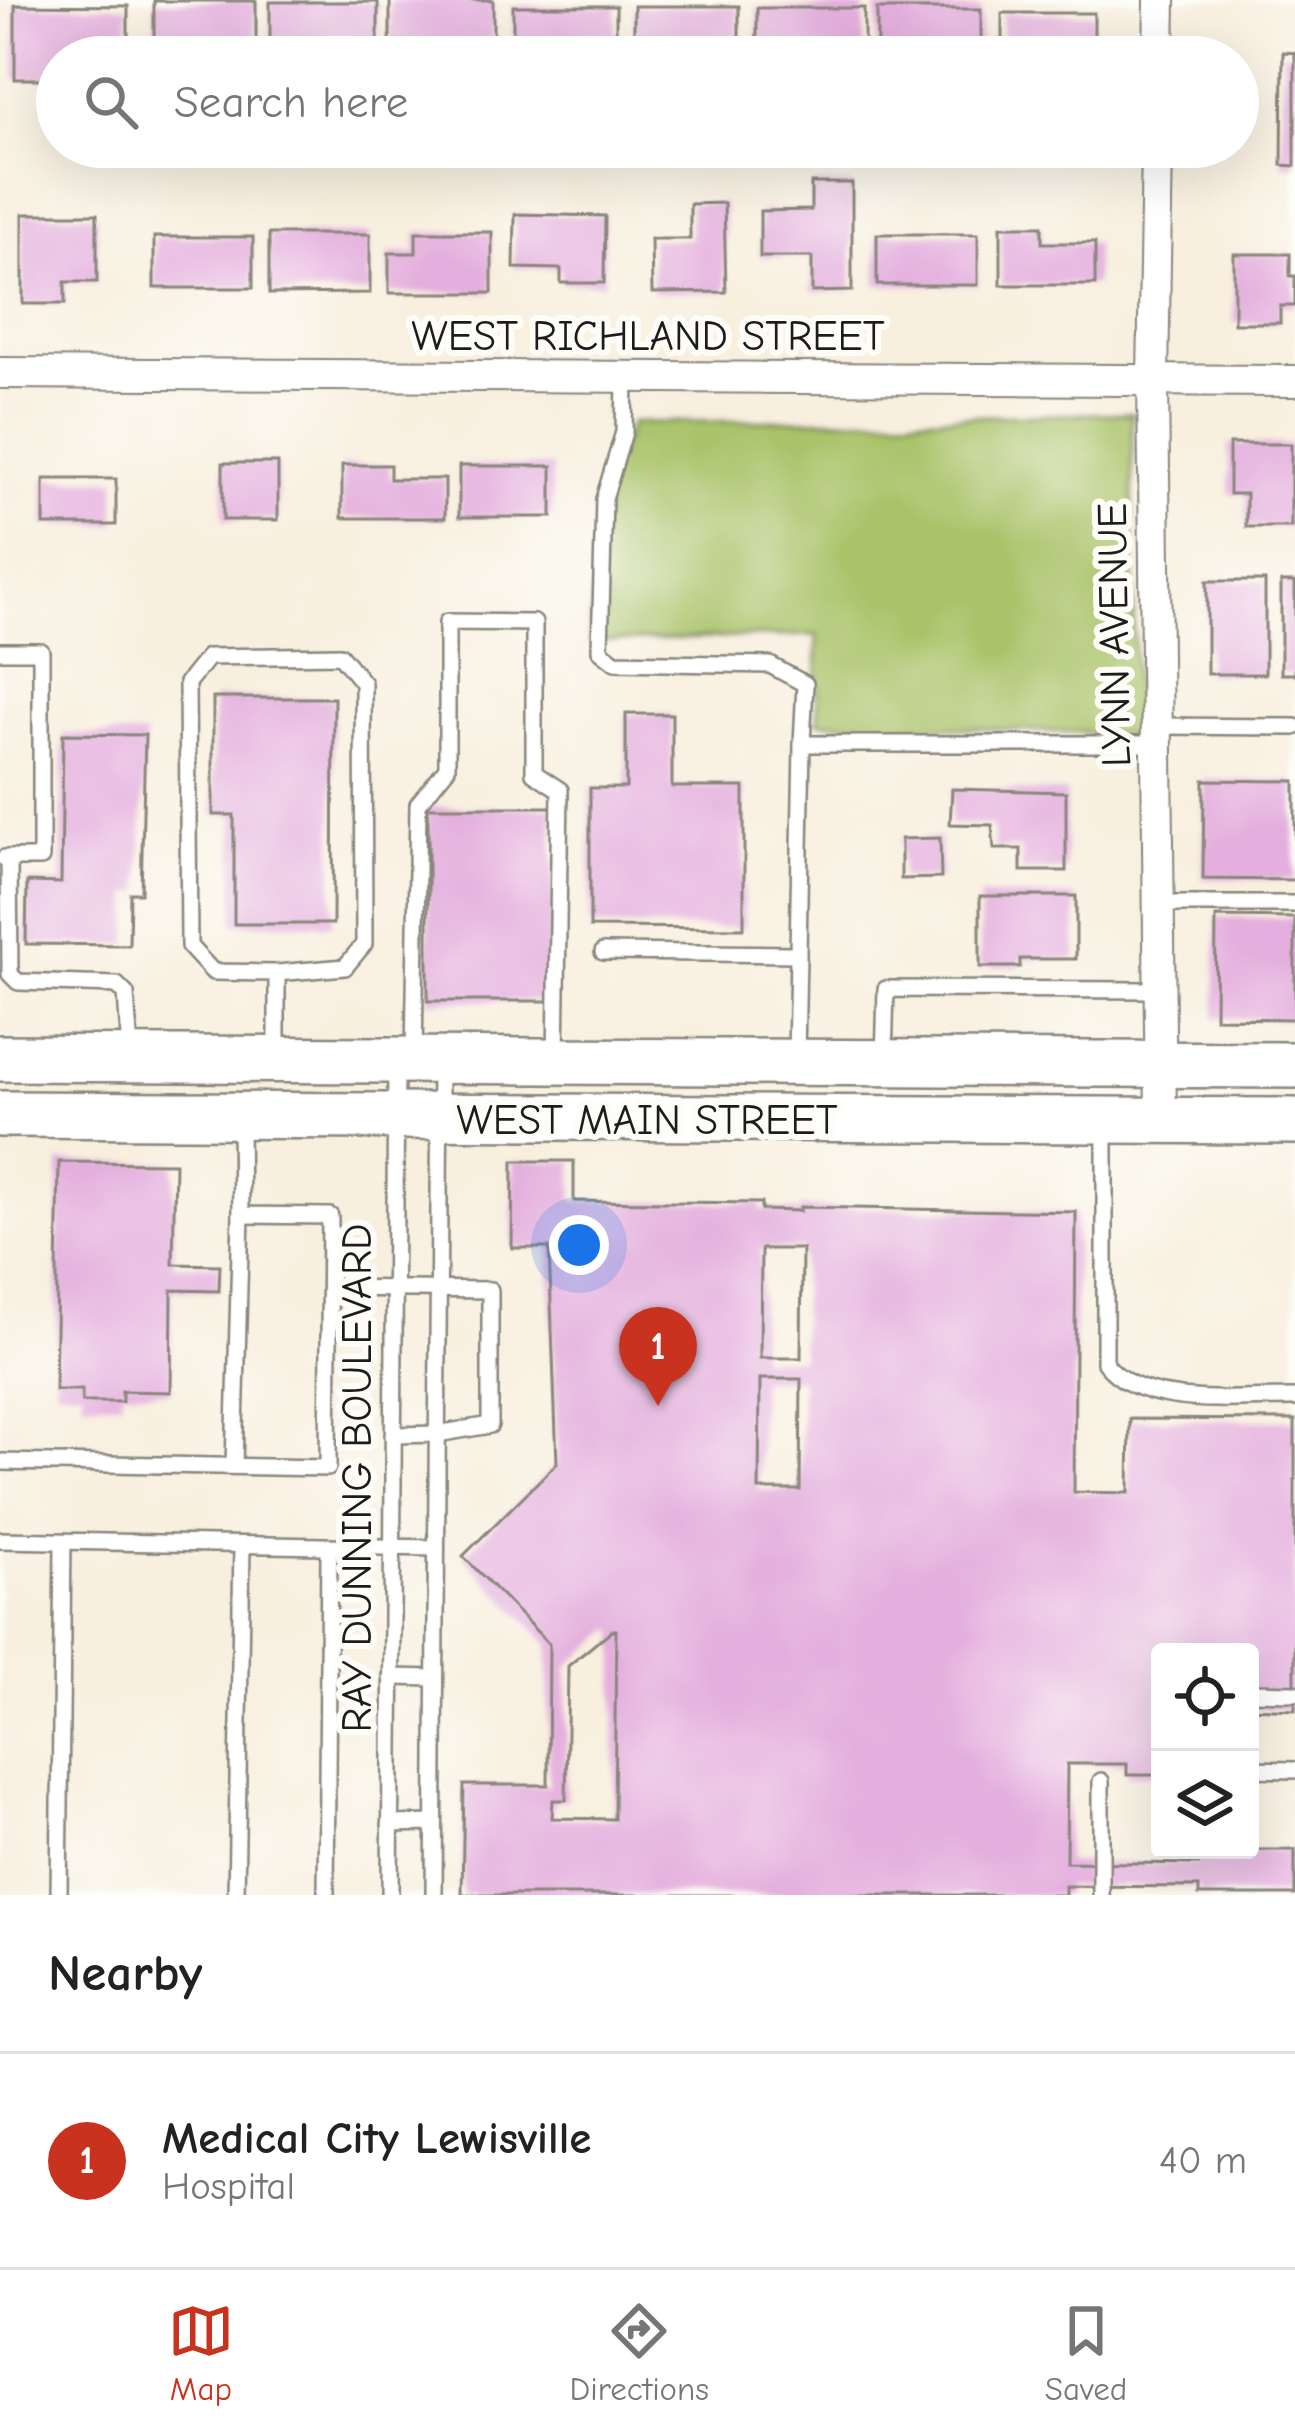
<!DOCTYPE html>
<html lang="en">
<head>
<meta charset="utf-8">
<style>
	:root { --surface:#fff; --page:#f6f6f6; --text:#222; --muted:#767676; --line:#e0e0e0; --accent:#c8321e }
	body { margin:0; font-family:"Comic Neue",sans-serif; background:var(--page); color:var(--text) }
	.controls { position:absolute; right:36px; bottom:36px; display:grid; overflow:hidden; border-radius:12px; box-shadow:0 12px 48px #0002 }
	.controls button { width:108px; height:108px; display:grid; place-items:center; padding:0; border:0; border-bottom:3px solid var(--line); background:var(--surface); color:var(--text); font:60px sans-serif }
	.you { position:absolute; left:579px; top:1245px; width:42px; height:42px; margin:-30px; border:9px solid #fff; border-radius:50%; background:#1a73e8; box-shadow:0 0 0 18px #1a73e833 }
	.badge { display:grid; place-items:center; width:78px; height:78px; border-radius:50%; background:var(--accent); color:#fff; font-size:39px; font-weight:700 }
	.pin { position:absolute; translate:-50% -99px; filter:drop-shadow(0 3px 6px #0008) }
	.pin::after { content:''; position:absolute; top:63px; width:42px; height:36px; background:inherit; clip-path:polygon(0 0,100% 0,50% 100%) }
	.list { margin:0; padding:0; list-style:none }
	h2 { display:flex; justify-content:space-between; align-items:center; height:156px; margin:0; padding:0 48px; font-size:51px }
	h2 small { font-size:39px; font-weight:400; color:var(--muted) }
	.list li { display:grid; grid-template-columns:78px 1fr auto; gap:36px; align-items:center; box-sizing:border-box; height:216px; padding:0 48px; border-top:3px solid var(--line) }
	.list b { display:block; font-size:45px; white-space:nowrap }
	.list p { margin:0; font-size:39px; white-space:nowrap; color:var(--muted) }
	.list em { font-size:39px; font-style:normal; color:var(--muted) }
	.icon { flex:none; width:66px; height:66px; fill:none; stroke:currentColor; stroke-width:2; stroke-linecap:round; stroke-linejoin:round }
	.map { position:relative; flex:none; width:1295px; height:1895px; overflow:hidden }
	.search { position:absolute; background:var(--surface); box-shadow:0 12px 48px #0002; left:36px; right:36px; top:36px; height:132px; display:flex; align-items:center; gap:30px; box-sizing:border-box; padding:0 42px; border-radius:66px; color:var(--muted); font-size:45px }
	.sheet { height:372px; background:var(--surface) }
	nav { display:flex; justify-content:space-around; align-items:center; box-sizing:border-box; height:168px; border-top:3px solid var(--line); background:var(--surface); font-size:33px; color:var(--muted) }
	nav a { display:grid; justify-items:center; gap:6px }
	nav .on { color:var(--accent) }
	.map>svg:first-child { display:block }
	.green { fill:#a9c369; stroke:#627042; stroke-width:3 }
	.building { fill:#e4afde; fill-rule:evenodd }
	.lines { fill:none; stroke-linecap:round; stroke-linejoin:round }
	.lane-casing { stroke:#8a867d; stroke-width:20 }
	.street-casing { stroke:#8a867d; stroke-width:34 }
	.secondary-casing { stroke:#8a867d; stroke-width:50 }
	.lane { stroke:#fff; stroke-width:15 }
	.street { stroke:#fff; stroke-width:30 }
	.secondary { stroke:#fff; stroke-width:45 }
	.labels { text-anchor:middle; stroke-width:12; stroke-linejoin:round; paint-order:stroke }
	.street-label { font-size:42px; fill:#1c1c1c; stroke:#fdfcf7 }
</style>
</head>
<body>
<div class="map">
<svg width="1295" height="1895" viewBox="0 0 1295 1895">
	<rect width="100%" height="100%" fill="#fdfcf7"/>
	<filter id="ink" filterUnits="userSpaceOnUse"><feTurbulence type="fractalNoise" baseFrequency=".00833" numOctaves="2"/><feDisplacementMap in="SourceGraphic" scale="24" xChannelSelector="R" yChannelSelector="G"/><feConvolveMatrix kernelMatrix="1 2 1 2 8 2 1 2 1" color-interpolation-filters="sRGB"/></filter>
	<filter id="wash" filterUnits="userSpaceOnUse"><feTurbulence type="fractalNoise" baseFrequency=".004" numOctaves="4" result="noise"/><feDisplacementMap in="SourceGraphic" scale="48" xChannelSelector="R" yChannelSelector="G"/><feGaussianBlur stdDeviation="2.7" result="paint"/><feColorMatrix in="noise" values="0 0 0 0 0 0 0 0 0 0 0 0 0 0 0 0 0 1.4 0 .05"/><feComposite in="paint" operator="in"/></filter>
	<g filter="url(#wash)">
		<rect width="100%" height="100%" fill="#f8efde"/>
		<!-- green -->
		<polygon class="green" points="1132,413 1135,735 818,722 817,635 590,642 596,508 631,423"/>
		<g id="blocks">
			<!-- building -->
			<g class="building">
				<rect x="390" y="0" width="103" height="56"/>
				<rect x="154" y="1" width="102" height="56"/>
				<rect x="270" y="2" width="108" height="50"/>
				<polygon points="15,5 128,6 128,57 57,57 57,79 15,79"/>
				<rect x="513" y="6" width="103" height="51"/>
				<rect x="634" y="6" width="105" height="51"/>
				<rect x="757" y="8" width="107" height="49"/>
				<polygon points="877,9 981,9 981,57 908,57 908,50 877,50"/>
				<rect x="1002" y="13" width="92" height="44"/>
				<polygon points="1283,52 1295,53 1295,166 1282,165"/>
				<polygon points="811,183 852,183 852,291 812,292 812,257 760,257 760,211 811,210"/>
				<polygon points="724,203 726,292 652,293 651,239 690,239 690,204"/>
				<polygon points="23,214 97,214 97,282 65,282 65,304 23,304"/>
				<polygon points="515,214 605,216 604,283 561,283 561,269 514,268"/>
				<polygon points="1001,226 1042,226 1042,243 1095,243 1095,285 1001,285"/>
				<polygon points="416,232 492,232 492,293 389,293 389,253 416,253"/>
				<polygon points="269,234 370,234 370,293 269,294"/>
				<rect x="877" y="234" width="101" height="51"/>
				<rect x="154" y="237" width="99" height="51"/>
				<polygon points="1234,254 1290,254 1290,276 1295,276 1295,306 1280,306 1280,323 1234,323"/>
				<polygon points="1229,444 1291,444 1291,527 1246,527 1246,494 1229,494"/>
				<rect x="223" y="463" width="55" height="57"/>
				<polygon points="342,465 390,465 390,479 445,479 445,518 342,518"/>
				<rect x="459" y="466" width="93" height="51"/>
				<rect x="44" y="479" width="72" height="46"/>
				<rect x="1207" y="581" width="58" height="93"/>
				<rect x="1281" y="582" width="14" height="92"/>
				<polygon points="213,698 334,698 333,924 234,924 234,815 213,815"/>
				<polygon points="626,714 672,714 672,787 744,787 744,928 590,927 590,788 626,788"/>
				<polygon points="63,734 145,735 141,893 130,893 129,945 26,944 27,882 61,883"/>
				<polygon points="1204,780 1295,781 1295,880 1203,879"/>
				<polygon points="952,789 1066,792 1066,871 1021,871 1021,849 994,849 992,825 950,824"/>
				<rect x="428" y="807" width="125" height="194"/>
				<polygon points="940,838 941,878 901,879 901,839"/>
				<polygon points="980,896 1076,896 1076,959 1020,959 1020,967 980,967"/>
				<polygon points="1216,917 1295,918 1295,1019 1215,1018"/>
				<path d="M513,1161H574V1201L761,1203V1210L800,1211V1207L1076,1212L1074,1492L1129,1493L1130,1419L1295,1420V1710L1250,1708V1652H1160V1775H1127V1764H1067L1066,1862L1199,1864V1850H1295V1895H1199V1887L1065,1886V1895H462L464,1785H548L549,1644L463,1556L557,1463L549,1248H512ZM761,1249H802L801,1358H760ZM760,1379H801L800,1490H759ZM612,1630H616L614,1819L552,1818L553,1800H566L568,1666Z"/>
				<polygon points="59,1162 175,1163 173,1264 220,1265 219,1291 172,1290 171,1392 122,1391 122,1402 82,1402 82,1390 55,1390"/>
			</g>
		</g>
	</g>
	<g filter="url(#ink)">
		<use href="#blocks" fill-opacity="0" stroke="#8a867d" stroke-width="3"/>
		<g class="lines">
			<defs>
				<g id="lane">
					<polyline points="625,377 624,432 604,499 600,650 615,662 770,665 805,684 802,744 1157,744"/>
					<polyline points="0,651 41,651 41,858 4,858"/>
					<polyline points="1156,726 1295,727"/>
					<polyline points="9,858 10,974 18,982 117,985 126,994 130,1052"/>
					<polyline points="1158,904 1295,904"/>
					<polyline points="603,952 798,954"/>
					<polyline points="277,973 213,972 189,946 187,683 208,657 340,655 363,683 364,944 345,967 277,973 277,1057"/>
					<polyline points="414,1058 418,804 447,768 447,622 534,623 534,773 560,790 556,1059"/>
					<polyline points="796,1058 802,744"/>
					<polyline points="884,1061 886,989 1159,990"/>
					<path d="M1105,1123V1363C1142,1411 1239,1397 1295,1398"/>
					<polyline points="331,1288 490,1290 490,1425 437,1434 393,1435"/>
					<polyline points="0,1462 328,1468 330,1216 241,1215 240,1119"/>
					<polyline points="234,1466 241,1215"/>
					<polyline points="0,1540 436,1548"/>
					<polyline points="391,1677 435,1678"/>
					<polyline points="1250,1692 1295,1693"/>
					<polyline points="1250,1769 1295,1770"/>
					<polyline points="1101,1781 1101,1895"/>
					<polyline points="390,1824 434,1823"/>
					<polyline points="59,1895 63,1542"/>
					<polyline points="236,1895 242,1547"/>
					<polyline points="326,1895 329,1549"/>
					<polyline points="390,1895 396,1064"/>
					<polyline points="434,1895 440,1064"/>
				</g>
				<g id="street">
					<polyline points="1159,57 1160,0"/>
					<polyline points="1157,147 1153,379 1161,1123"/>
					<polyline points="0,373 1295,381"/>
				</g>
				<g id="secondary">
					<polyline points="0,1058 1295,1065"/>
					<polyline points="0,1114 1295,1121"/>
				</g>
			</defs>
			<!-- lane casing -->
			<use href="#lane" class="lane-casing"/>
			<!-- street casing -->
			<use href="#street" class="street-casing"/>
			<!-- secondary casing -->
			<use href="#secondary" class="secondary-casing"/>
			<!-- lane -->
			<use href="#lane" class="lane"/>
			<!-- street -->
			<use href="#street" class="street"/>
			<!-- secondary -->
			<use href="#secondary" class="secondary"/>
		</g>
	</g>
	<g class="labels">
		<!-- street labels -->
		<g class="street-label">
			<text x="648" y="350">WEST RICHLAND STREET</text>
			<text transform="translate(1113 635) rotate(-91)" y="15">LYNN AVENUE</text>
			<text x="647" y="1134">WEST MAIN STREET</text>
			<text transform="translate(356 1478) rotate(-90)" y="15">RAY DUNNING BOULEVARD</text>
		</g>
	</g>
</svg>
<div class="controls">
<button><svg class="icon" aria-label="locate" viewBox="0 0 24 24"><circle cx="12" cy="12" r="6"/><path d="M12 2v4M12 18v4M2 12h4M18 12h4"/></svg></button>
<button><svg class="icon" aria-label="layers" viewBox="0 0 24 24"><path d="M12 4l9 5-9 5-9-5zM3 14l9 5 9-5"/></svg></button>
</div>
<div class="you"></div>
<div class="pin badge" style="left:658px;top:1406px">1</div>
<div class="search"><svg class="icon" aria-label="search" viewBox="0 0 24 24"><circle cx="10" cy="10" r="6"/><path d="M15 15l6 6"/></svg>Search here</div>
</div>
<section class="sheet">
<h2>Nearby<small></small></h2>
<ul class="list">
<li><span class="badge">1</span><div><b>Medical City Lewisville</b><p>Hospital</p></div><em>40 m</em></li>
</ul>
</section>
<nav>
<a class="on"><svg class="icon" aria-label="map" viewBox="0 0 24 24"><path d="M3 6l6-2 6 2 6-2v14l-6 2-6-2-6 2zM9 4v14M15 6v14"/></svg>Map</a>
<a><svg class="icon" aria-label="directions" viewBox="0 0 24 24"><path d="M12 3l9 9-9 9-9-9zM9 14v-3h6M13 9l2 2-2 2"/></svg>Directions</a>
<a><svg class="icon" aria-label="saved" viewBox="0 0 24 24"><path d="M7 4h10v16l-5-4-5 4z"/></svg>Saved</a>
</nav>
</body>
</html>
